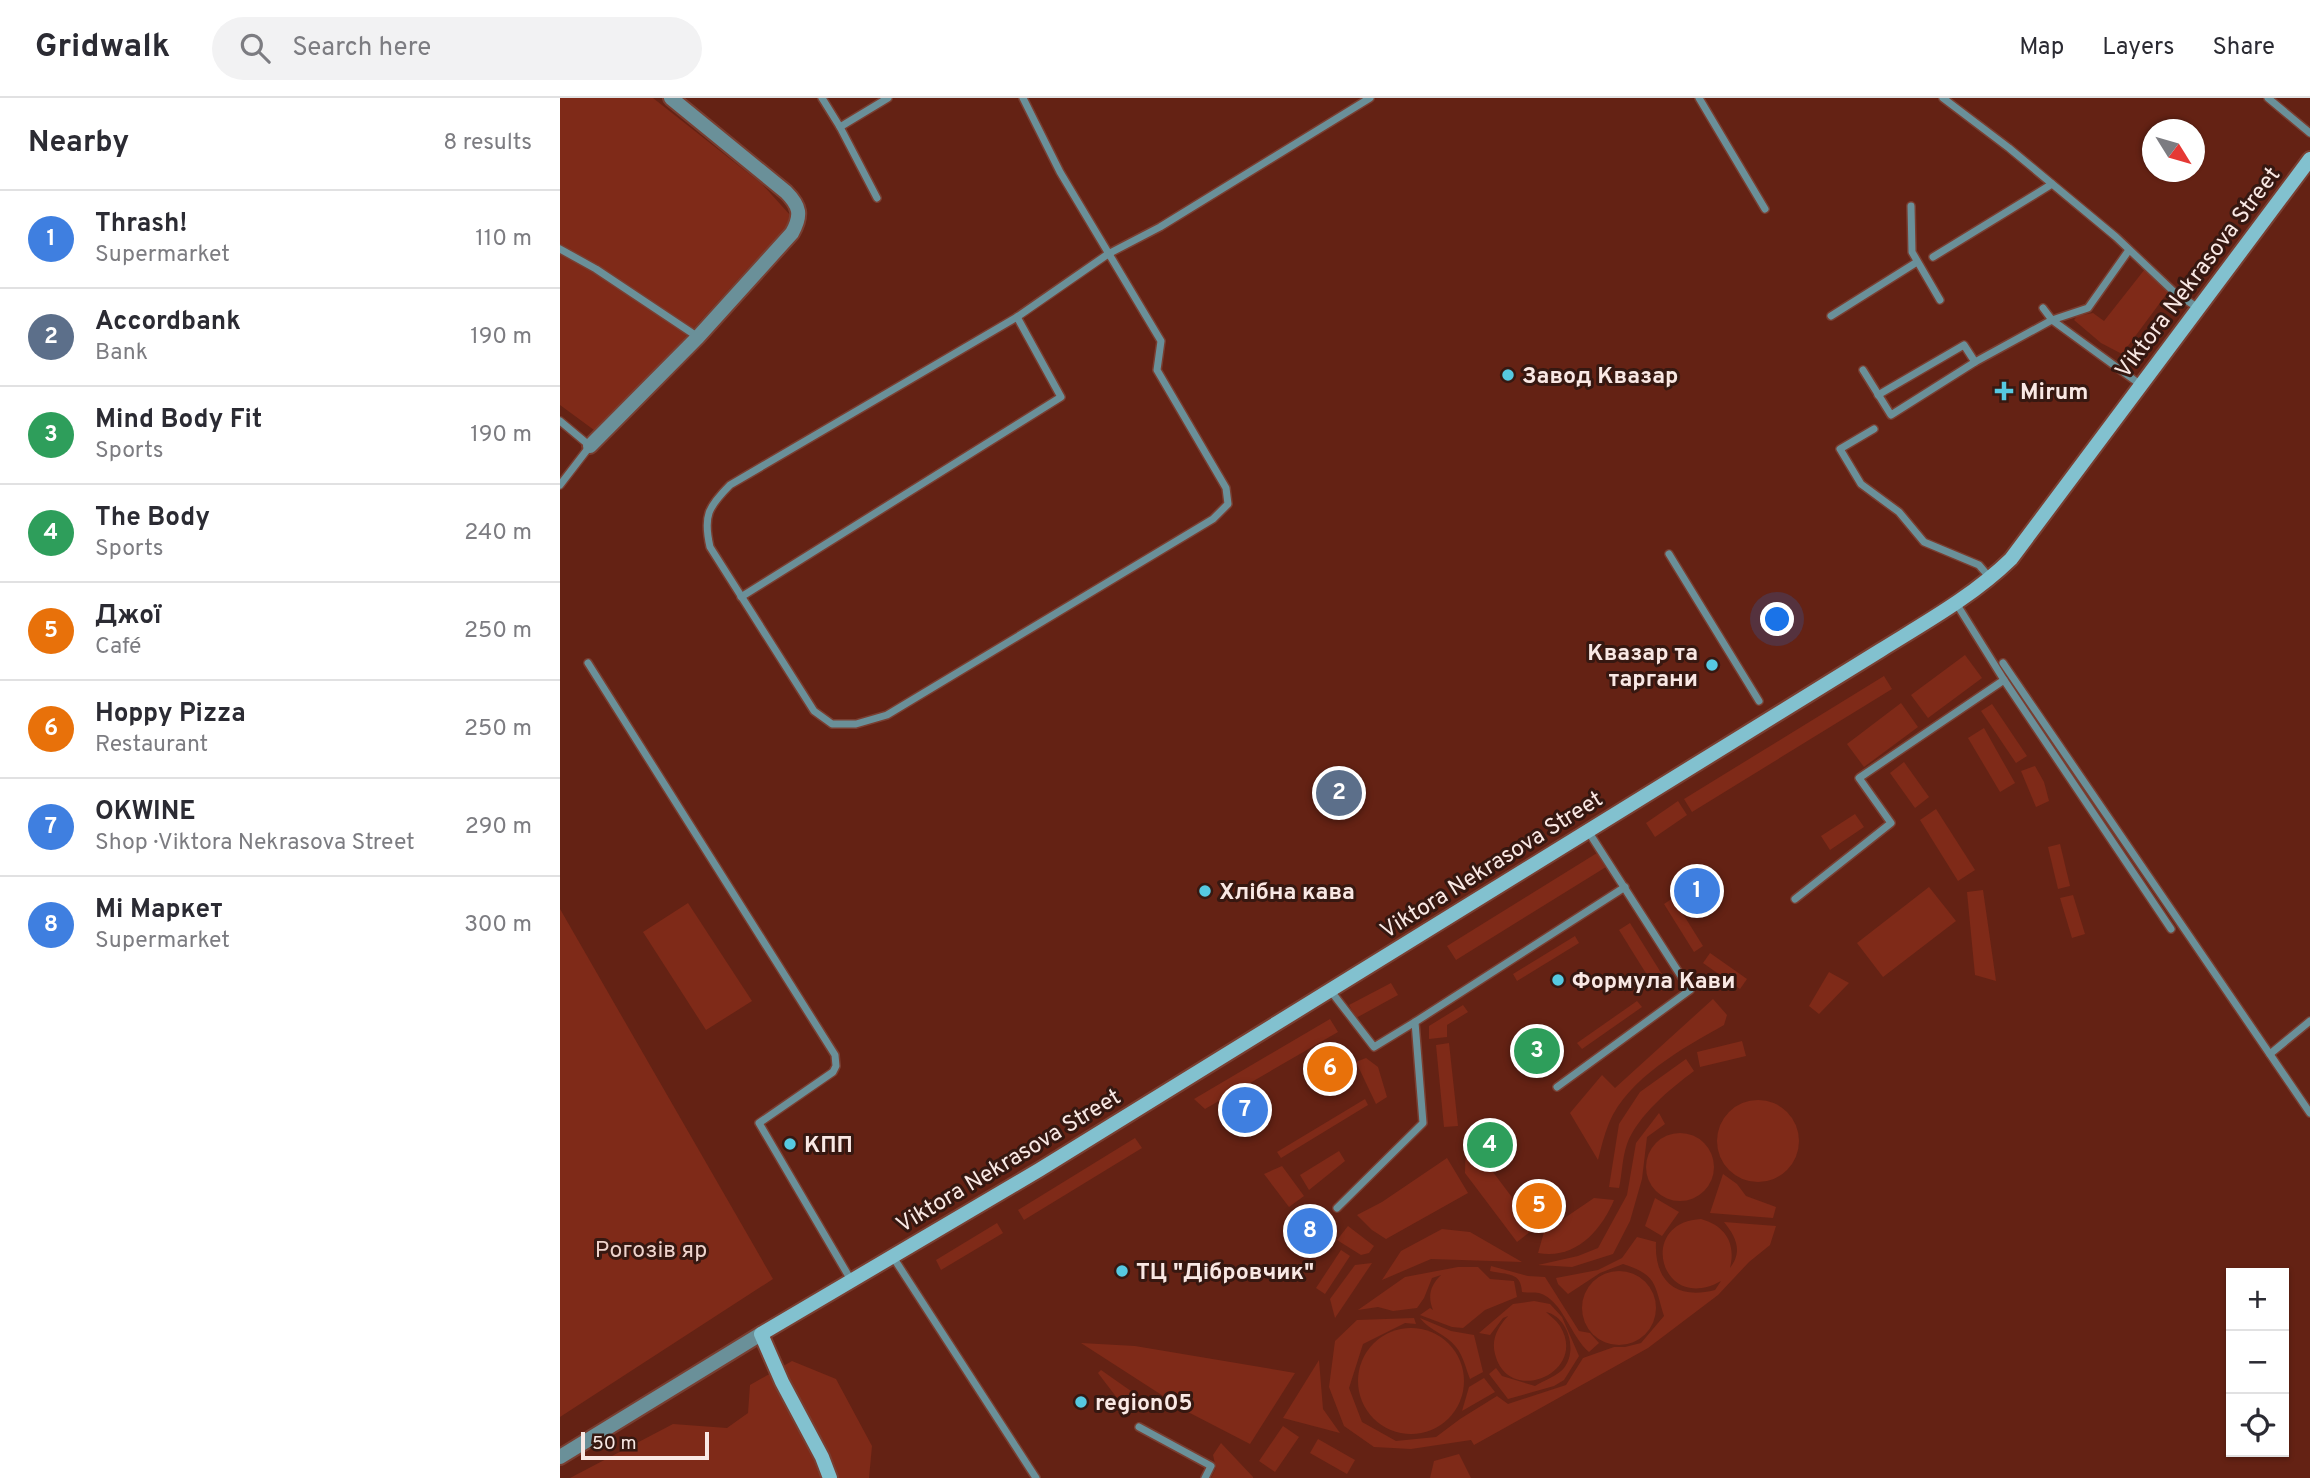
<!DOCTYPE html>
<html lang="en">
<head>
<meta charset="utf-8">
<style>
	:root { --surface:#fff; --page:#f2f2f3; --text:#2b2b33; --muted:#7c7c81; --line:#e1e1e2; --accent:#d93025 }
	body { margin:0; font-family:Overpass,sans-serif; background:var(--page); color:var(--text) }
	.controls { position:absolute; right:21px; bottom:21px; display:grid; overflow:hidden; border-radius:0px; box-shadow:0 2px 5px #0004 }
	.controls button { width:63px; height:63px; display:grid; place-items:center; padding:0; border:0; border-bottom:2px solid var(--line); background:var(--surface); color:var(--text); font:35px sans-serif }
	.compass { position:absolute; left:1582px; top:21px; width:63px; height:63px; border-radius:50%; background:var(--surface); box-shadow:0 2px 5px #0004; rotate:127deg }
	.scale { position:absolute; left:21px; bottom:18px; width:128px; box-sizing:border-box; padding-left:7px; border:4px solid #f9e8e4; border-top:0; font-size:19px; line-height:24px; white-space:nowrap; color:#f9e8e4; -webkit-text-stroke:5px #361811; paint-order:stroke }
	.you { position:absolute; left:1218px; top:522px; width:24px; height:24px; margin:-18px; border:5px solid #fff; border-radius:50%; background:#1a73e8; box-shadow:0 0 0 10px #1a73e833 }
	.badge { display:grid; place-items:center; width:46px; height:46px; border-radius:50%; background:var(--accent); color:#fff; font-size:23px; font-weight:700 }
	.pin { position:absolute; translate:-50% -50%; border:4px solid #fff; box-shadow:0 2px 7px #0006 }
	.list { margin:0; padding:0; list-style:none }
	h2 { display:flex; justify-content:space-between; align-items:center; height:91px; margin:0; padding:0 28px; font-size:30px }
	h2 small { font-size:23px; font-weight:400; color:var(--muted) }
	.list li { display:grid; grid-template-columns:46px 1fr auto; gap:21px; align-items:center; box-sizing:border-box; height:98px; padding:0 28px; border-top:2px solid var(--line) }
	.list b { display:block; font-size:26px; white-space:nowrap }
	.list p { margin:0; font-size:23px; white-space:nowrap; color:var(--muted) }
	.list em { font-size:23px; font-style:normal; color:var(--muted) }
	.icon { flex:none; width:38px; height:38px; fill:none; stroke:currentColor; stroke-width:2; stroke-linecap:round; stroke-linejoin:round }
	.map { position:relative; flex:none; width:1750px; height:1380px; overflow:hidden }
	header { display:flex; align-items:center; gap:42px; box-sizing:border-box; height:98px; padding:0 35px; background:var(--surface); border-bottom:2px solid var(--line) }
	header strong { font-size:33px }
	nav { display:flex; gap:38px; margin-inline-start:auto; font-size:24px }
	.search { width:490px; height:63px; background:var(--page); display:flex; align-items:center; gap:18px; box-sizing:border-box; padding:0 24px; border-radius:38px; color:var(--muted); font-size:26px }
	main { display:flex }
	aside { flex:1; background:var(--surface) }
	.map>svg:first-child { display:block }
	.green { fill:#7f2a18 }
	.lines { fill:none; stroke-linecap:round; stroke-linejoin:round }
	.service-casing { stroke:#793e31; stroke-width:10 }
	.minor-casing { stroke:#793e31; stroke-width:18 }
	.secondary-casing { stroke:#793e31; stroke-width:18 }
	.service { stroke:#6a9099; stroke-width:7 }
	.minor { stroke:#6a9099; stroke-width:14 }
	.secondary { stroke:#82c1cf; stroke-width:14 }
	.poi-dot { fill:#56c9e1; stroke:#361811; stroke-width:2.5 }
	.labels { text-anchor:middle; stroke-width:6; stroke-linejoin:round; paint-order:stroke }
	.street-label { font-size:23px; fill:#f9e8e4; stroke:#361811 }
	.poi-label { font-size:23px; font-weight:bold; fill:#f9e8e4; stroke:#361811; text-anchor:start }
	.park-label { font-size:23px; fill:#eed3cc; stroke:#361811 }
</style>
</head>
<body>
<header>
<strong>Gridwalk</strong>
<div class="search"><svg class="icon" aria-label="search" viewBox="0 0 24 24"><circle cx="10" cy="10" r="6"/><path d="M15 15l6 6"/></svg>Search here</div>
<nav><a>Map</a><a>Layers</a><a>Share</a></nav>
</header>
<main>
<aside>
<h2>Nearby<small>8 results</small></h2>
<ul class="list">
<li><span class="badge" style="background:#3f7fe0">1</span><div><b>Thrash!</b><p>Supermarket</p></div><em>110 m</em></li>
<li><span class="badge" style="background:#5c6f8a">2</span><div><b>Accordbank</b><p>Bank</p></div><em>190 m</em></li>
<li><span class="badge" style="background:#2e9e5b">3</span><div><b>Mind Body Fit</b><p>Sports</p></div><em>190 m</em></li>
<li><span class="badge" style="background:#2e9e5b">4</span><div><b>The Body</b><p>Sports</p></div><em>240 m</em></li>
<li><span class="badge" style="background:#e8710a">5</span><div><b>Джої</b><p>Café</p></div><em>250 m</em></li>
<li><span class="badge" style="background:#e8710a">6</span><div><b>Hoppy Pizza</b><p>Restaurant</p></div><em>250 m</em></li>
<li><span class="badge" style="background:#3f7fe0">7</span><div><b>OKWINE</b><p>Shop · Viktora Nekrasova Street</p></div><em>290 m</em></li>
<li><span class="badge" style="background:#3f7fe0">8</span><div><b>Мі Маркет</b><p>Supermarket</p></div><em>300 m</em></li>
</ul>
</aside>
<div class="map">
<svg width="1750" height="1380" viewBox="0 0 1750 1380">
	<rect width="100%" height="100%" fill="#642214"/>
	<!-- green -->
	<g class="green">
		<polygon points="0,0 93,0 202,86 230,117 225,133 192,166 80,289 34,332 0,307"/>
		<polygon points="1585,171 1608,194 1562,256 1541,245 1514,222 1517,218 1533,215 1544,223"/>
		<polygon points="1405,557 1422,580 1368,620 1351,597"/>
		<polygon points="1324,578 1332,591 1132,714 1124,701"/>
		<polygon points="1341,605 1358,629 1304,669 1287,646"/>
		<polygon points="1432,606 1467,658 1456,665 1421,613"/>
		<polygon points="1424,630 1455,685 1440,694 1408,640"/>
		<polygon points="1344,664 1369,699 1355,710 1330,675"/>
		<polygon points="1475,668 1484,684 1489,703 1476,709 1461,673"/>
		<polygon points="1118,703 1127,717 1095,739 1086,725"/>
		<polygon points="1376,711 1415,772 1398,783 1360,722"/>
		<polygon points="1295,716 1304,729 1270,752 1261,738"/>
		<polygon points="1500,746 1510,788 1498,791 1488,749"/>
		<polygon points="1037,755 1046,769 896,862 887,848"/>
		<polygon points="1369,789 1396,823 1323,879 1297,845"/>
		<polygon points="1423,792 1436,883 1415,877 1407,794"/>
		<polygon points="1513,797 1525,836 1512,840 1500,800"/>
		<polygon points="1113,800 1143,848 1134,854 1104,806"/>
		<polygon points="128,805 192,903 146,932 83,834"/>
		<polygon points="0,811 213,1181 0,1319"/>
		<polygon points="1070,825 1108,886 1097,893 1059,832"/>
		<polygon points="1015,838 1019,845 957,883 953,876"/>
		<polygon points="1150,855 1187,881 1180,891 1143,865"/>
		<polygon points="1269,874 1289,885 1259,916 1249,908"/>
		<polygon points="831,885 838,897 796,920 789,907"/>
		<path d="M1153,901L1167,917L1164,927C1123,950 1068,980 1049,1025C1044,1037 1041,1050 1038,1062L1010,1015L1042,977L1055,990Z"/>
		<polygon points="1077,903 1082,909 1022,951 1017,945"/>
		<polygon points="903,907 908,914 887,927 887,939 869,941 869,928"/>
		<polygon points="770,921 778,934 645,1011 634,1001"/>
		<polygon points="1182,943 1186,958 1140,969 1137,954"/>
		<polygon points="889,945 898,1028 884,1029 876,947"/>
		<polygon points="806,960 818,969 827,999 816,1006 796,964"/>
		<path d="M1126,961L1134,973C1110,991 1078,1017 1067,1046C1062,1060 1062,1077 1059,1090L1049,1089L1059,1026L1080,994Z"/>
		<polygon points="805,1001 808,1007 721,1060 717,1054"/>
		<circle cx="1198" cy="1043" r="41"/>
		<polygon points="1099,1015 1105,1026 1087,1039 1082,1081 1070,1123 1053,1156 1012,1169 978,1167 1018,1158 1038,1150 1067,1097 1076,1045"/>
		<circle cx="1120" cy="1069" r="34"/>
		<polygon points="906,1038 975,1130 957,1144 905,1075"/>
		<polygon points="575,1040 582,1050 464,1122 458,1112"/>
		<polygon points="779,1053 785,1063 749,1092 740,1077"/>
		<polygon points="887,1060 908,1095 826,1141 812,1132 797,1117 822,1104"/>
		<polygon points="722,1068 744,1098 729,1109 704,1076"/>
		<polygon points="1163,1076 1177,1086 1186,1098 1216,1109 1213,1120 1150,1115"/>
		<path d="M1034,1100L1054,1102C1041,1133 1015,1162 978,1155L984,1134Z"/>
		<polygon points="1095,1100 1119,1114 1102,1138 1085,1128"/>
		<path d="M1141,1121C1166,1128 1176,1146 1170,1170C1183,1153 1176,1139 1164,1124L1216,1128L1210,1147L1189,1164L1158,1197L1088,1250L914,1347L911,1342L851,1351L814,1349L784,1328L769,1289L775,1243L797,1222L854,1220L856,1226L845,1225L803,1246L789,1290L802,1324L836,1343L876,1339L900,1321L937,1298L948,1306L1006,1287L1023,1260L1054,1249H1065L1081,1245L1104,1218C1094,1185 1097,1177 1063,1166L1040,1175L1008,1196L998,1186L996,1180L1038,1172L1062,1160L1077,1139L1096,1144C1094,1184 1117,1202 1155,1192L1161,1183C1101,1217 1076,1124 1141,1121Z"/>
		<polygon points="437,1125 443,1135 381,1172 376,1162"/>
		<polygon points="788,1128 814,1148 809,1155 801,1157 777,1142"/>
		<polygon points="882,1131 910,1134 962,1164 871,1161 822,1182 841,1153"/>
		<polygon points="781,1152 790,1158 765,1196 756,1190"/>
		<polygon points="812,1165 775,1220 770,1201 795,1167"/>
		<path d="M931,1168L968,1178L985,1179L1019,1233L1030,1235L1039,1245L1029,1254C1011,1239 1002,1201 979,1195C974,1194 967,1195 962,1194C961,1174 948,1177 930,1173Z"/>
		<path d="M898,1169H918L930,1181L954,1183L957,1199L925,1212L903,1230L892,1229L860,1217L870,1210L873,1212C867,1197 871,1187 881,1177L872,1180L864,1200L857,1210L833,1213L818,1209L798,1212L845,1179Z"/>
		<circle cx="1059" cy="1210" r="37"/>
		<path d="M974,1203L990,1206L1002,1219L1019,1258L1004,1282L994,1288L948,1301L929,1276L936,1270L942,1278L975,1288C983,1283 999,1277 1004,1270C1018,1252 1008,1219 986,1214C990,1218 996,1222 1000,1228C1029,1275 948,1309 935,1256C931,1241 938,1229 948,1218L943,1220L930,1237L919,1235L953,1206Z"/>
		<path d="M860,1220L891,1233L914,1237L923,1274L910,1281C906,1271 903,1257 896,1249C886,1236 870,1233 860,1220Z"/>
		<circle cx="851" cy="1283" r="53"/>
		<polygon points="521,1245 575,1248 735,1275 690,1346 628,1314"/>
		<polygon points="759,1262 763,1311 780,1335 723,1320"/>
		<polygon points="232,1263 276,1281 312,1348 309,1380 10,1380 113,1326 167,1330 188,1315 190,1287"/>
		<polygon points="541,1272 578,1298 567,1313 538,1275"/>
		<polygon points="924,1280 935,1294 902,1313 909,1289"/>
		<polygon points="723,1328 739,1339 715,1374 699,1363"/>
		<polygon points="758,1341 795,1362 787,1376 750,1355"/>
		<polygon points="661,1345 693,1379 693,1380 651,1380 656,1370 653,1357"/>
		<polygon points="899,1356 911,1380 870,1380 874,1363"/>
	</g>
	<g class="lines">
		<defs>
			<g id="service">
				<polyline points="262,0 280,29 317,100"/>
				<path d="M463,0L500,74L601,243L597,272L666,390L668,406L653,421L327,617L296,626H272L254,613L150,449C143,418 148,409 170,387L457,219L548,156L600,129L810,0"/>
				<polyline points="1139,0 1205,111"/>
				<polyline points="1383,0 1449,50 1556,139 1613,193 1638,210"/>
				<polyline points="1708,0 1750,35"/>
				<polyline points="280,29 328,0"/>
				<polyline points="1351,108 1352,154 1380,202"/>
				<polyline points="0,151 36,171 138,239"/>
				<polyline points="1373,159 1492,86"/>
				<polyline points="1483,210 1492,222 1528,210 1569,152"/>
				<polyline points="1271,218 1357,164"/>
				<polyline points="1303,272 1331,317 1415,264 1492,222 1581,287"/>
				<polyline points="1318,297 1404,247 1415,264"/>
				<polyline points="0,323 30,348 0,387"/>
				<polyline points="1314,331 1280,351 1301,386 1339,414 1364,444 1419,467 1430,480"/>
				<polyline points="1109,456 1199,603"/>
				<polyline points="181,499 501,299 457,219"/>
				<polyline points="1396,505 1444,582 1611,831"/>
				<polyline points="28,565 275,957 276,968 273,974 199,1025 291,1182"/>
				<polyline points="1443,565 1750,1015"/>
				<polyline points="1235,801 1331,725 1299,680 1444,582"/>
				<polyline points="770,892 814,949 855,924"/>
				<polyline points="1710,956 1750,923"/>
				<polyline points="997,989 1130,892 1028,733"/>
				<polyline points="777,1110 863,1025 855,924 1065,789"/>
				<polyline points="333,1159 476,1380"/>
				<polyline points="579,1329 651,1368 645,1380"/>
			</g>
			<g id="minor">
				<path d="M30,348L138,239L232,135C242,117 240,108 226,94L111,0"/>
				<polyline points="0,1359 201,1236"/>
			</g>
			<path id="secondary" d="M270,1380L262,1359L222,1284L201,1236L479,1072L1321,552C1366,524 1413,498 1451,461L1750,61"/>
		</defs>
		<!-- service casing -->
		<use href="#service" class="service-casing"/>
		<!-- minor casing -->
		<use href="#minor" class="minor-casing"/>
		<!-- secondary casing -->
		<use href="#secondary" class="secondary-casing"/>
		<!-- service -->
		<use href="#service" class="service"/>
		<!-- minor -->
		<use href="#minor" class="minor"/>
		<!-- secondary -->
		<use href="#secondary" class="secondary"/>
	</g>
	<!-- markers -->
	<g class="poi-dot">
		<circle cx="948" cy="277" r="7"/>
		<path d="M1440.5 282.5h7v7h7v7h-7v7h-7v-7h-7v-7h7z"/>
		<circle cx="1152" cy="567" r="7"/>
		<circle cx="645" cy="793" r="7"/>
		<circle cx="998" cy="882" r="7"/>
		<circle cx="230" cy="1046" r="7"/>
		<circle cx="562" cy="1173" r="7"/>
		<circle cx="521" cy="1304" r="7"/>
	</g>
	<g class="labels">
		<!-- street labels -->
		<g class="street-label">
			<text transform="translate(1637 174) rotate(-53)" y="8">Viktora Nekrasova Street</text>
			<text transform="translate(931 766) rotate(-32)" y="8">Viktora Nekrasova Street</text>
			<text transform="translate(448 1062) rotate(-31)" y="8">Viktora Nekrasova Street</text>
		</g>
		<!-- poi labels -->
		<g class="poi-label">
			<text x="962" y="285">Завод Квазар</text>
			<text x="1460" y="301">Mirum</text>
			<text x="1138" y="562" text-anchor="end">Квазар та<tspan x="1138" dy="26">таргани</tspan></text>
			<text x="659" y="801">Хлібна кава</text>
			<text x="1012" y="890">Формула Кави</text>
			<text x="244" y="1054">КПП</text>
			<text x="576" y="1181">ТЦ "Дібровчик"</text>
			<text x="535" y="1312">region05</text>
		</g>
		<!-- park labels -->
		<g class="park-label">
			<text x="91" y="1159">Рогозів яр</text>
		</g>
	</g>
</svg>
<div class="controls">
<button>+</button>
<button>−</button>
<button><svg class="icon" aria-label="locate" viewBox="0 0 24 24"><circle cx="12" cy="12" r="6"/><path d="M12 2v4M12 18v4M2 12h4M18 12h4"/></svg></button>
</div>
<svg class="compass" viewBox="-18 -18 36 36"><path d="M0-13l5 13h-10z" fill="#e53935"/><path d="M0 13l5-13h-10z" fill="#7c7c81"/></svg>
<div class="scale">50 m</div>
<div class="you"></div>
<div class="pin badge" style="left:1137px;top:793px;background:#3f7fe0">1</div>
<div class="pin badge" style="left:779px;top:695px;background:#5c6f8a">2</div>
<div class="pin badge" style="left:977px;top:953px;background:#2e9e5b">3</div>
<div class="pin badge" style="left:930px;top:1047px;background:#2e9e5b">4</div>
<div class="pin badge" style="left:979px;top:1108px;background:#e8710a">5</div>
<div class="pin badge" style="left:770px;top:971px;background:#e8710a">6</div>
<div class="pin badge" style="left:685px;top:1012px;background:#3f7fe0">7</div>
<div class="pin badge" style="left:750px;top:1133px;background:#3f7fe0">8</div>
</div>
</main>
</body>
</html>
